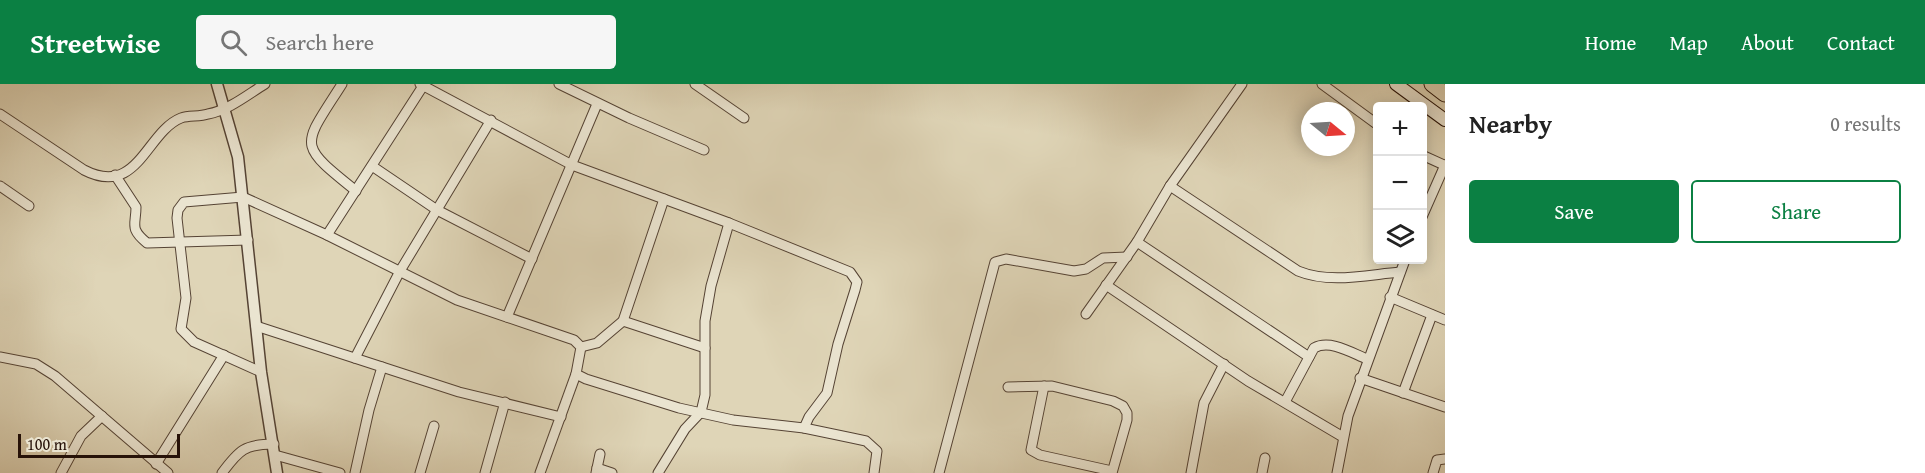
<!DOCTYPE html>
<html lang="en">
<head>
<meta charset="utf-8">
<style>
	:root { --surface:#fff; --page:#f6f6f6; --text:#222; --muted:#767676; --line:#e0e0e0; --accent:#0b8043 }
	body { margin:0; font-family:"Gentium Book Plus",serif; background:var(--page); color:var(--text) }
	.controls { position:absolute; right:18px; top:18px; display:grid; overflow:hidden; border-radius:6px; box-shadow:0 3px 15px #0003 }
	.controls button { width:54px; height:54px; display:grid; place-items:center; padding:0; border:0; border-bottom:2px solid var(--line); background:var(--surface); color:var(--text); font:30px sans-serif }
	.compass { position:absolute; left:1301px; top:18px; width:54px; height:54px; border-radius:50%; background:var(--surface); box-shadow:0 3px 15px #0003; rotate:108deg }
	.scale { position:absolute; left:18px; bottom:15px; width:162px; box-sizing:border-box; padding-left:6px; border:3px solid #271208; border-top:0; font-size:16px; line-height:21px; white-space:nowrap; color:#271208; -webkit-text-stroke:4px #eae4d0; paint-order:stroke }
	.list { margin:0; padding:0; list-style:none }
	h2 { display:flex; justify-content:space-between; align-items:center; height:78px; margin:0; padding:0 24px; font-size:26px }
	h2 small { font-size:20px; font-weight:400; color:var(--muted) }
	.actions { display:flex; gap:12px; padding:18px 24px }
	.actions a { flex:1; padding:14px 0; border:2px solid var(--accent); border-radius:6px; text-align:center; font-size:21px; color:var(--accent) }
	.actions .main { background:var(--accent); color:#fff }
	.icon { flex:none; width:33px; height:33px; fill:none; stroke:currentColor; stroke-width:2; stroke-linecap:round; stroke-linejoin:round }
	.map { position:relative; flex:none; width:1445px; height:389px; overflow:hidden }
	header { display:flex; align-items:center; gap:36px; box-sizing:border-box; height:84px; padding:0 30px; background:var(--accent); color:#fff }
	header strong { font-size:28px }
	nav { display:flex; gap:33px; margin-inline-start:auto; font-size:21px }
	.search { width:420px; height:54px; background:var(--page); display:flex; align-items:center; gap:15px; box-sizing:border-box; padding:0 21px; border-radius:6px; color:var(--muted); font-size:22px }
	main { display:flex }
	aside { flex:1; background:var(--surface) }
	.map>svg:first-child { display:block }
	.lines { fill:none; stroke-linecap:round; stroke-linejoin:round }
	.minor-casing { stroke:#554334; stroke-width:11 }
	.tertiary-casing { stroke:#554334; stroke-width:13 }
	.secondary-casing { stroke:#271208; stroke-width:14 }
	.trunk-casing { stroke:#271208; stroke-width:17 }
	.minor { stroke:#eae4d0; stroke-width:9 }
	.tertiary { stroke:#eae4d0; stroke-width:10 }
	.secondary { stroke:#eae4d0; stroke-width:12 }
	.trunk { stroke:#dfd5b7; stroke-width:15 }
</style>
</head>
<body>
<header>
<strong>Streetwise</strong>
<div class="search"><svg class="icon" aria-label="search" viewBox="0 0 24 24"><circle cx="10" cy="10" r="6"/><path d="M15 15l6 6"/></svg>Search here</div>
<nav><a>Home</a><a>Map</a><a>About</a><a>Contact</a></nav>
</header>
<main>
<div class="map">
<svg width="1445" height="389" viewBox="0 0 1445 389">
	<rect width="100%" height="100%" fill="#dfd5b7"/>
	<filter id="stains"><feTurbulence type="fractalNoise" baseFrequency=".00333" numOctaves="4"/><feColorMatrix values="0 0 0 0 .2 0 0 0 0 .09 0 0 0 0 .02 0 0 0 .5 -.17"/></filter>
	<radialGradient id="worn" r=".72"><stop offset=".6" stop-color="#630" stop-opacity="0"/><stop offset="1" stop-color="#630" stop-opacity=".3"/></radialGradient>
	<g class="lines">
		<defs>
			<g id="minor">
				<path d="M342,0C302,63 296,59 356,107"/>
				<polyline points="420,0 572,81 729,139 850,188 857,198 855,206 838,260 827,309 809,333 804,344"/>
				<polyline points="559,0 629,34 704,66"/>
				<polyline points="695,0 744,34"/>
				<polyline points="1322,0 1378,41"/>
				<path d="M0,30L84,86C138,114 146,48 181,34C189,31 199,33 208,30C229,26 247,11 265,0"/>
				<polyline points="1422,71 1444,81"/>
				<polyline points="372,82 437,126 532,175"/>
				<path d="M115,91L136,123C136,141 129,144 147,159L248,156"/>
				<polyline points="0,102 29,122"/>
				<path d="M1170,102L1298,187C1330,200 1366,191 1400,188"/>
				<polyline points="1422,133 1445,81"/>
				<polyline points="327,151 423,2"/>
				<polyline points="1137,158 1309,273"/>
				<polyline points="1106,201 1248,297 1343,353"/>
				<polyline points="1390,213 1445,236"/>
				<polyline points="1086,230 1137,158 1170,102 1242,0"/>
				<polyline points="507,233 597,20"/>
				<polyline points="623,237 705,264"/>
				<polyline points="256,242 459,308 561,333"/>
				<polyline points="581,263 597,259 623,237 664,115"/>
				<polyline points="0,273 36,280 55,292 168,389"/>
				<polyline points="355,274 400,187 491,36"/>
				<polyline points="261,288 194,258 181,245 186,214 177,134 178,126 184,118 243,113 327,151 457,216 574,256 581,263 576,290 586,295 679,324 733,336 804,344 852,354 866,357 877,367 874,389"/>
				<polyline points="1360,294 1445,323"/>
				<polyline points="1044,302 1031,366 1040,371 1112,387"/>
				<polyline points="1008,303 1052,302 1113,317 1123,322 1127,329 1127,336 1112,389"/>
				<polyline points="1403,309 1432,231"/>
				<path d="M1285,318L1314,264C1330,255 1352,269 1367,275"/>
				<polyline points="275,371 340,389"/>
				<polyline points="156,380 224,271"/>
				<polyline points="597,384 612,389"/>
				<polyline points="61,389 81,352 102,332"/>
				<path d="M222,389C239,366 245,360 274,360"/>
				<polyline points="355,389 369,326 382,283"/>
				<polyline points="420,389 434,342"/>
				<polyline points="485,389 505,318"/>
				<polyline points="540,389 576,290"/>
				<polyline points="596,389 600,370"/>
				<polyline points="658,389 685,345 701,328 705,311 705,237 711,202 729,139"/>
				<polyline points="939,389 995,178 1006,175 1074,187 1086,185 1103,174 1127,173"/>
				<polyline points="1191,389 1204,319 1224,280"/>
				<polyline points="1262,389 1265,374"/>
				<polyline points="1337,389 1348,332 1405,176"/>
				<polyline points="1433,389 1437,376 1445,375"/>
			</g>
			<polyline id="tertiary" points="217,0 238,73 261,288 277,389"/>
			<polyline id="secondary" points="1396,0 1445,36"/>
			<polyline id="trunk" points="1432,0 1445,10"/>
		</defs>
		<!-- minor casing -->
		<use href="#minor" class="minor-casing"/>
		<!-- tertiary casing -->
		<use href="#tertiary" class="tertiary-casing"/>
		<!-- secondary casing -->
		<use href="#secondary" class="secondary-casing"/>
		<!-- trunk casing -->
		<use href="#trunk" class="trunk-casing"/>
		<!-- minor -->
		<use href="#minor" class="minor"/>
		<!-- tertiary -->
		<use href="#tertiary" class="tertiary"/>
		<!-- secondary -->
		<use href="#secondary" class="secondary"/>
		<!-- trunk -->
		<use href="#trunk" class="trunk"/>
	</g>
	<rect width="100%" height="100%" filter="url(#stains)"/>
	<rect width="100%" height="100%" fill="url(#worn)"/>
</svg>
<div class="controls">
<button>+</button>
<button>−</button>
<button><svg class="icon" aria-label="layers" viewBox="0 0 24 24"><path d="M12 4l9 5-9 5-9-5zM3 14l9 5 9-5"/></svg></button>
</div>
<svg class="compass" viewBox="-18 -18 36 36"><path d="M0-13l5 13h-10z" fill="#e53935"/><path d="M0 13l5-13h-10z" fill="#767676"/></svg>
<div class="scale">100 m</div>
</div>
<aside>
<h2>Nearby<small>0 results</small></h2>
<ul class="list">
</ul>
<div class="actions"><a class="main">Save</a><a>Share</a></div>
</aside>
</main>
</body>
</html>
